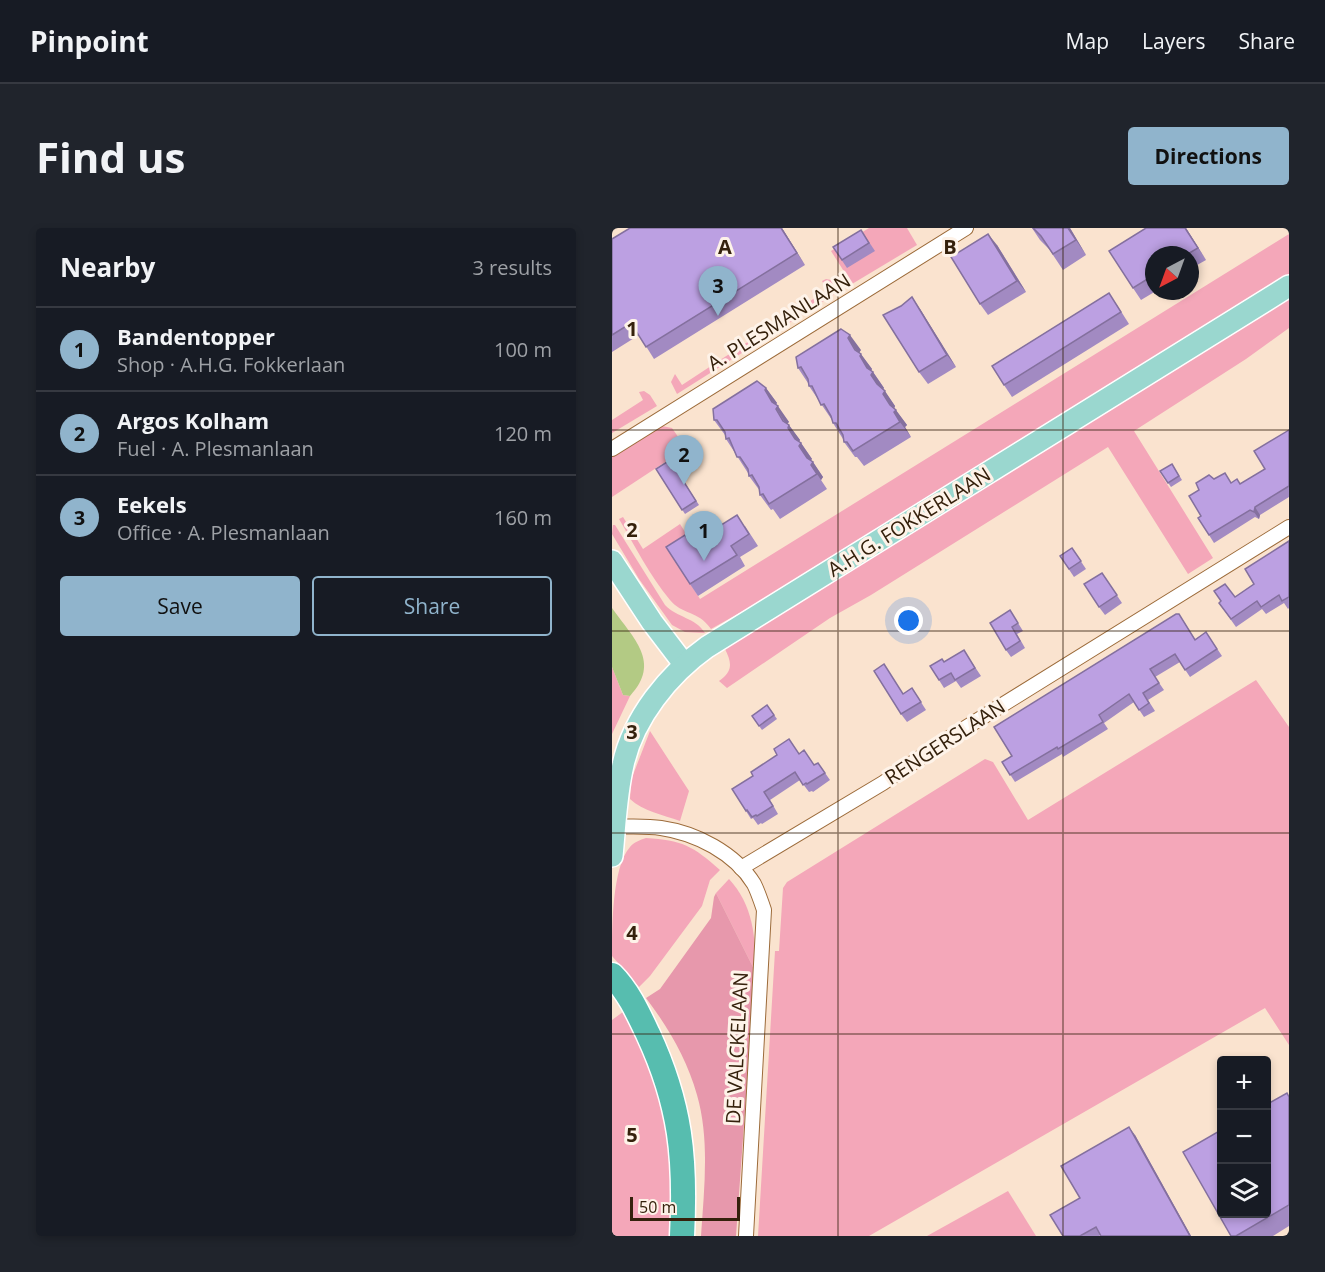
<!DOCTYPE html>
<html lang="en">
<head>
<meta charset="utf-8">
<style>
	:root { --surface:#171b24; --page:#20242c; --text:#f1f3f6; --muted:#9ea1a6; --line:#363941; --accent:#90b4cc }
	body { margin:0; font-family:"Open Sans",sans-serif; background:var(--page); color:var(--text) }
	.controls { position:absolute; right:18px; bottom:18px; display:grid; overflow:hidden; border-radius:6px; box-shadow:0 3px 9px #0003 }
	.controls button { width:54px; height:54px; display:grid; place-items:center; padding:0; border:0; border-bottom:2px solid var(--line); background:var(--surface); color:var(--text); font:30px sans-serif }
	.compass { position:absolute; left:533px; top:18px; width:54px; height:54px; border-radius:50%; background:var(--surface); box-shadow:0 3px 9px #0003; rotate:221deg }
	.scale { position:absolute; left:18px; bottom:15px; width:110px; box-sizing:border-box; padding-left:6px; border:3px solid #35210c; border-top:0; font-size:16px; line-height:21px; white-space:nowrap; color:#35210c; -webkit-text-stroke:4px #fef3e9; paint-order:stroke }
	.you { position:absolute; left:297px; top:393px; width:21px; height:21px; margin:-15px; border:4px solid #fff; border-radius:50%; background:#1a73e8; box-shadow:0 0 0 9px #1a73e833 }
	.badge { display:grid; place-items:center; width:39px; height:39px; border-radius:50%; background:var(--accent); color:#111; font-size:20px; font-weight:700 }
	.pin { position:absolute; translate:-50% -50px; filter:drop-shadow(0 2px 3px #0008) }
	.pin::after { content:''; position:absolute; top:32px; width:21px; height:18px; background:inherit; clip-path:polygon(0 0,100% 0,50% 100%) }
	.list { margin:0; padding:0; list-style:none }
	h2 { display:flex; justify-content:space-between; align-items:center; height:78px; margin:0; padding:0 24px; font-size:26px }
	h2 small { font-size:20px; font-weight:400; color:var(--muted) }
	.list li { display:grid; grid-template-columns:39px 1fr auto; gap:18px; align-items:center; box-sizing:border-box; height:84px; padding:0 24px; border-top:2px solid var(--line) }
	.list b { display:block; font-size:22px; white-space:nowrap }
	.list p { margin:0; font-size:20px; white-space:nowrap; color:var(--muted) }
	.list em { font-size:20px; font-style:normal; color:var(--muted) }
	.actions { display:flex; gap:12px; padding:18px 24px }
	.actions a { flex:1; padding:14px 0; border:2px solid var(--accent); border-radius:6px; text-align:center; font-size:21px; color:var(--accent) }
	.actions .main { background:var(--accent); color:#111 }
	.icon { flex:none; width:33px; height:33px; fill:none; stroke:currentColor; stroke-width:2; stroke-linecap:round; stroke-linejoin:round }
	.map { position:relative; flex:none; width:677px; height:1008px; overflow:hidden; border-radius:6px }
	header { display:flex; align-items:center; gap:36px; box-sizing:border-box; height:84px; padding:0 30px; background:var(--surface); border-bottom:2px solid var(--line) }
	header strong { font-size:28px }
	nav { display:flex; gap:33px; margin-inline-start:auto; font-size:21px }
	.intro { display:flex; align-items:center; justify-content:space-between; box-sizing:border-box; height:144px; padding:0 36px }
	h1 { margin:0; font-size:42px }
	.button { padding:15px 27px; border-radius:6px; background:var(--accent); color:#111; font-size:21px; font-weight:700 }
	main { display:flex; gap:36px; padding:0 36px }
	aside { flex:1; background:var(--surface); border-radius:6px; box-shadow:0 3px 9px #0003 }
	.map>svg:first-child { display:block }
	.green { fill:#f4a7b9 }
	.forest { fill:#e798ac }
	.water { fill:#b3ca84 }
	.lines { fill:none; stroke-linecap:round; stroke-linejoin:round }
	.street-casing { stroke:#9c6b3a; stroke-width:16 }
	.primary-casing { stroke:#fff; stroke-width:24 }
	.highway-casing { stroke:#fff; stroke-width:27 }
	.street { stroke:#fff; stroke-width:14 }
	.primary { stroke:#9ad7cf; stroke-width:21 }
	.highway { stroke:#57bdaf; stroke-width:24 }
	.wall { fill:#a28ac2 }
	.shaded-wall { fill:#84709e }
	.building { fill:#bca0e2; stroke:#84709e; stroke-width:1.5 }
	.grid { fill:none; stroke:#35210c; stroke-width:1.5; stroke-opacity:0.55 }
	.labels { text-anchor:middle; stroke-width:6; stroke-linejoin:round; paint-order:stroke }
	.street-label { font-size:20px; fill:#35210c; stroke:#fef3e9 }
	.grid-label { font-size:20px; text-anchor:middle; font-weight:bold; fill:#35210c; stroke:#fef3e9; stroke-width:6; stroke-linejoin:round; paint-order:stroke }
</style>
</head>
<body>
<header>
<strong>Pinpoint</strong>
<nav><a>Map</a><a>Layers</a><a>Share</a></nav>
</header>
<div class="intro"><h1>Find us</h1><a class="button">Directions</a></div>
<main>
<aside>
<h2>Nearby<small>3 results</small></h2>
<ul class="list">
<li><span class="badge">1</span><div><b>Bandentopper</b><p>Shop · A.H.G. Fokkerlaan</p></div><em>100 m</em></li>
<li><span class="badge">2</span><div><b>Argos Kolham</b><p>Fuel · A. Plesmanlaan</p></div><em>120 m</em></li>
<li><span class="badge">3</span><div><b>Eekels</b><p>Office · A. Plesmanlaan</p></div><em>160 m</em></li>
</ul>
<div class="actions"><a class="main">Save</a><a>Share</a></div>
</aside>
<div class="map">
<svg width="677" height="1008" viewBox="0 0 677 1008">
	<rect width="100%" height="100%" fill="#fae3cf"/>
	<!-- green -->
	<g class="green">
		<polygon points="257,0 295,0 305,17 240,56 219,23"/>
		<path d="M677,6V46L211,338L99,401C86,382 70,387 58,372C38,348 23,318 7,291L11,289L31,321L68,296L82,318L63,331L88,371Z"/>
		<polygon points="214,51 219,52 226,64 65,166 59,154 63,146 70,157 215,62 210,53"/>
		<path d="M677,70V100L634,131L522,203L601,330L576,346L496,219L259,367L218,390L115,460L107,453C121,443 120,435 113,421Z"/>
		<polygon points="32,163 38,167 45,178 0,205 0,192 31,172 27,164"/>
		<polygon points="50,198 60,200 71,216 70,223 0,269 0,228"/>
		<path d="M1,297H3L53,377C65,390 83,389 93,405L73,404L60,397L27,351L0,306Z"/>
		<polygon points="0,439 11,467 18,468 0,506"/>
		<polygon points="644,452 677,499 677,817 653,780 257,1008 146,1008 163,723 167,723 171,660 175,654 373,531 381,534 416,592"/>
		<path d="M38,503L77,563L68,593C51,587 31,583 18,571L19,552Z"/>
		<path d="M34,610C70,612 81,618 108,642L98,652L90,678L38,748L27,759L0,728C0,700 0,639 18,619C22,614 28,612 34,610Z"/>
		<path d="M117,651C141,677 144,709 143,743L104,665Z"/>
		<polygon points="19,778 53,849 65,1008 0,1008 0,792"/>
		<polygon points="396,963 424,1008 315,1008"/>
	</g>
	<!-- forest -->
	<path class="forest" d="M104,665L143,743L124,1008H89C92,962 98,912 85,867C75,831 56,799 34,770L48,761L99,690L102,669Z"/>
	<!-- water -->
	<path class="water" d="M0,380C21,410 50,434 18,468L11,467L0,439Z"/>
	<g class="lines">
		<defs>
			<g id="street">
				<polyline points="0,221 354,0"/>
				<path d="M3,598C18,599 34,598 49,600C84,605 123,625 142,656C146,664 149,673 152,682L134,1008"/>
				<polyline points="129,640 271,555 337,510 677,299"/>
			</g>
			<g id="primary">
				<polyline points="0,333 40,394 72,436"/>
				<path d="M0,628C3,598 4,566 11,537C21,490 57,446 95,419L677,58"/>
			</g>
			<path id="highway" d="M0,747C16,763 26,785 36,806C69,877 74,931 70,1008"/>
		</defs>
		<!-- street casing -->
		<use href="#street" class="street-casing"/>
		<!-- primary casing -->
		<use href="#primary" class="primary-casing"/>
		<!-- highway casing -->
		<use href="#highway" class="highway-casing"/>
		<!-- street -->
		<use href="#street" class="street"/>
		<!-- primary -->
		<use href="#primary" class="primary"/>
		<!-- highway -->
		<use href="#highway" class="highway"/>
	</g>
	<!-- wall -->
	<g class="wall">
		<polygon points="18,0 170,0 193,37 42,131 27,107 0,124 0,11"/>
		<polygon points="420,0 458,0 474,27 451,42 437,21 428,12"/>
		<polygon points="534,0 574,0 594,32 578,41 578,27 542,27 542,63 544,63 529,72 521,60"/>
		<polygon points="249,2 263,23 235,40 221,19"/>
		<polygon points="385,17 414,64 376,87 368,76"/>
		<polygon points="505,77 517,96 400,169 392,157"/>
		<polygon points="308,81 344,139 316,156 307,144"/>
		<polygon points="249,122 247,124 260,141 259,143 261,144 272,160 271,161 283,178 282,180 295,197 293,199 299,209 252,238 245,229 243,229 232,214 231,211 221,195 220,192 197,158 196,155 186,140"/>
		<polygon points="154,160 165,175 164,177 177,194 175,195 188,212 187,214 189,215 200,231 198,233 201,234 211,249 209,252 215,261 168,291 161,281 159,282 148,267 148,263 137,248 136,245 114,211 113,207 102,192"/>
		<polygon points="677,202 677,269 648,287 647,291 643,289 602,315 597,307 589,288 587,262 602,251 628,256 653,241"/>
		<polygon points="58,232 87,277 73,286 44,241"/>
		<polygon points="560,236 570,252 559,259 548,243"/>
		<polygon points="133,298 146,318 128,329 133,338 86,368 78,356 73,307 79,315"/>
		<polygon points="677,313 677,380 676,381 672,375 654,386 650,381 624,399 607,375 623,369 642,356"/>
		<polygon points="460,320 474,341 462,349 448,328"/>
		<polygon points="490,345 510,375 493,387 487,379"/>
		<polygon points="398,382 411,403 405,406 413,420 399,429 394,422"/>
		<polygon points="567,386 583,411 594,404 610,428 578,449 568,434 543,449 552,462 536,472 543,483 532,489 522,474 492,495 496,501 451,529 450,526 403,554 390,534 400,528"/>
		<polygon points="357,430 369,448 349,460 344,453 332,460 327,452 333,434"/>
		<polygon points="300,460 314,482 295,494 289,486 291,466"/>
		<polygon points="155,477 165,491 150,502 140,488"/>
		<polygon points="188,525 202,537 206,535 218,552 201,564 200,563 197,564 188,552 158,572 166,586 150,596 149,595 146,597 141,590 139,591 134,583"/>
		<polygon points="677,868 677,998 661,1008 619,1008"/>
		<polygon points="523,907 579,1008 489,1008 489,1007 487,1008 451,1008 468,970"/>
	</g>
	<!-- shaded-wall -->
	<g class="shaded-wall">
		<polygon points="169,0 170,0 193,37 185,25"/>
		<polygon points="456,0 458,0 474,27"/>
		<polygon points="573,0 574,0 594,32 586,20"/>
		<polygon points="376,6 385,17 414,64 405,53"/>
		<polygon points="300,69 308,81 344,139 335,127"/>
		<polygon points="238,107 249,122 247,125 249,126 260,141 258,144 261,144 272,160 270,162 273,163 283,178 282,181 284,182 295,197 293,199 299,209 288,194 236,110"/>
		<polygon points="154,160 165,175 163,177 166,178 177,194 175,196 177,197 188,212 186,215 189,215 200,231 198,233 201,234 211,249 209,252 215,261 205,246 153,162"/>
		<polygon points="643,279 648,287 647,291 642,284"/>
		<polygon points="517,899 523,907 579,1008 578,1008"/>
	</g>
	<!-- building -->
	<g class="building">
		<polygon points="18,0 169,0 185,25 34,119 19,95 0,107 0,11"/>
		<polygon points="421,0 456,0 464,12 441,26 429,8"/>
		<polygon points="534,0 573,0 586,20 574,27 542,27 542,47 521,60 497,23"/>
		<polygon points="249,2 257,15 230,32 221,19"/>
		<polygon points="376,6 405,53 368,76 339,29"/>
		<polygon points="497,65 509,84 392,157 380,138"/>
		<polygon points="300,69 335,127 307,144 271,87 289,78"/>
		<polygon points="229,101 238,107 236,110 243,122 249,126 248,128 255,140 261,144 259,147 265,156 273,163 271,166 278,177 284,182 282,184 288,194 241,223 235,214 232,214 231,207 224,195 221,195 219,188 212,176 209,177 200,158 197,158 196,151 189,139 186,140 184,129"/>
		<polygon points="145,153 154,160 153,162 160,174 166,178 164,181 171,193 177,197 176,200 183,211 189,215 187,218 195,230 201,234 199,237 205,246 157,276 151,266 148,267 147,259 140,247 137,248 136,241 128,229 125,229 117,210 114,211 113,204 105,192 102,192 101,181"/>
		<polygon points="677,202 677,258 643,279 642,284 638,282 597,307 586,290 589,288 577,268 587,262 584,255 597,247 602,251 613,245 619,255 625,251 628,256 653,241 642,223"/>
		<polygon points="58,232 84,273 70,282 44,241"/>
		<polygon points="560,236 567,248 556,255 548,243"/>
		<polygon points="125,287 137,306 119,318 125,327 78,356 54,319 73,307 79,316"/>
		<polygon points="677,313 677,369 670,373 667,367 649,379 645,373 619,391 607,375 609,373 602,363 613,356 623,369 642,356 633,341"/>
		<polygon points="460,320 469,333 457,341 448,328"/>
		<polygon points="490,345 505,367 487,379 472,356"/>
		<polygon points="398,382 406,395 400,399 408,413 394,422 378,395"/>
		<polygon points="564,386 567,386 583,412 594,404 605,421 573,442 563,426 538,441 547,455 531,465 537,475 527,482 517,466 487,487 491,494 446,521 445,519 398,547 390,534 400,528 382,499"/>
		<polygon points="352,422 363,440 343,452 339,445 327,452 318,438 330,431 332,434"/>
		<polygon points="272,436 291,466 300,460 309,474 289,486 262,443"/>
		<polygon points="155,477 162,487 147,498 140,488"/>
		<polygon points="177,511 187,526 192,522 202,537 206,535 213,545 195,556 194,555 191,557 183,544 152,564 161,578 145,588 144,587 140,589 135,582 134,583 120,561 141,548 139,544 165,527 162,521"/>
		<polygon points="675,865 677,869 677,977 624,1008 619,1008 571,924 609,902 609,986 654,986 654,877"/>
		<polygon points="517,899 578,1008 489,1008 484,999 468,1008 451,1008 438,987 468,970 449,938"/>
	</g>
	<!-- grid -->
	<path class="grid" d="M226,0V1008M451,0V1008M0,202H677M0,403H677M0,605H677M0,806H677"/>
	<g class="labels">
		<!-- street labels -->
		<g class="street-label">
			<text transform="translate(167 94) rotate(-32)" y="7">A. PLESMANLAAN</text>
			<text transform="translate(297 294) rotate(-32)" y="7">A.H.G. FOKKERLAAN</text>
			<text transform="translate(333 514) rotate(-33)" y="7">RENGERSLAAN</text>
			<text transform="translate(125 820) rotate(-87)" y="7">DE VALCKELAAN</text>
		</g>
	</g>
	<g class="grid-label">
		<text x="113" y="26">A</text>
		<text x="338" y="26">B</text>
		<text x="20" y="108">1</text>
		<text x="20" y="309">2</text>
		<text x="20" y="511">3</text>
		<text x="20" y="712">4</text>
		<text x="20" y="914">5</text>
	</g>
</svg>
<div class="controls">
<button>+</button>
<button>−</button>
<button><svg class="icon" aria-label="layers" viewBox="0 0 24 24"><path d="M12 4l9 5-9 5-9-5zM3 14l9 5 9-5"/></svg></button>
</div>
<svg class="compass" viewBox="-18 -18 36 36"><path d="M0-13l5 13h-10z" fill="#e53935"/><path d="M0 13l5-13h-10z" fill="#9ea1a6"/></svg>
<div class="scale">50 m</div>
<div class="you"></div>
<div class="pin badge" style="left:92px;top:333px">1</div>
<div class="pin badge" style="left:72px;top:257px">2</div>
<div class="pin badge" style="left:106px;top:88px">3</div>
</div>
</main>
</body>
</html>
